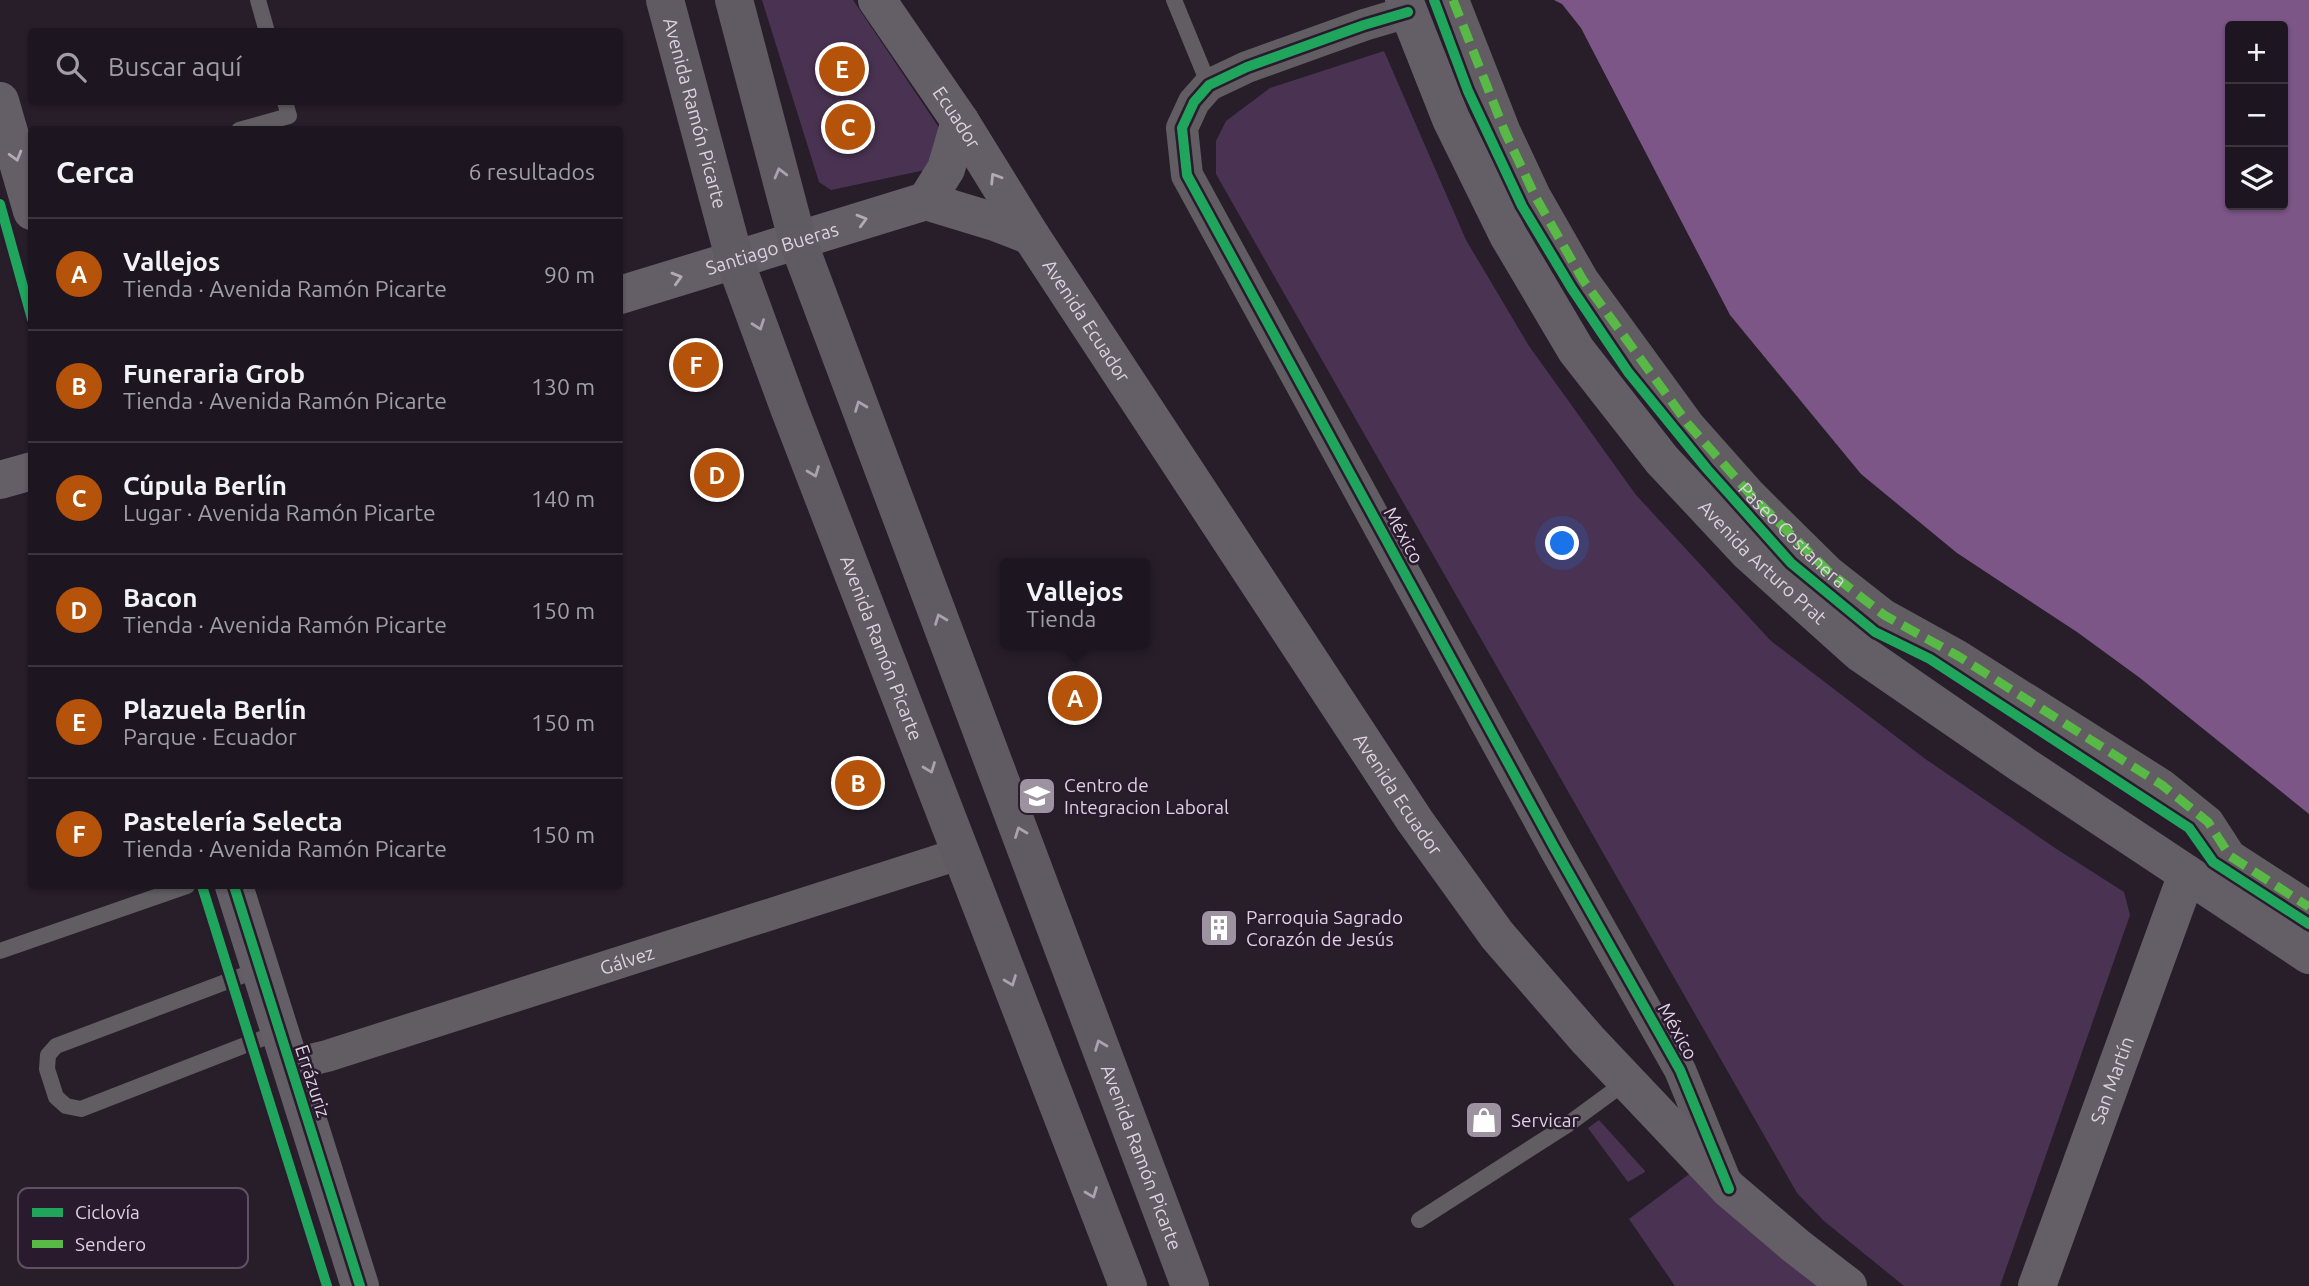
<!DOCTYPE html>
<html lang="es">
<head>
<meta charset="utf-8">
<style>
	:root { --surface:#1d1620; --page:#251f29; --text:#f1f3f6; --muted:#a09fa5; --line:#3b353e; --accent:#b45309 }
	body { margin:0; font-family:Ubuntu,sans-serif; background:var(--page); color:var(--text) }
	.controls { position:absolute; right:21px; top:21px; display:grid; overflow:hidden; border-radius:7px; box-shadow:0 2px 5px #0004 }
	.controls button { width:63px; height:63px; display:grid; place-items:center; padding:0; border:0; border-bottom:2px solid var(--line); background:var(--surface); color:var(--text); font:35px sans-serif }
	.you { position:absolute; left:1563px; top:544px; width:24px; height:24px; margin:-18px; border:5px solid #fff; border-radius:50%; background:#1a73e8; box-shadow:0 0 0 10px #1a73e833 }
	.badge { display:grid; place-items:center; width:46px; height:46px; border-radius:50%; background:var(--accent); color:#fff; font-size:23px; font-weight:700 }
	.pin { position:absolute; translate:-50% -50%; border:4px solid #fff; box-shadow:0 2px 7px #0006 }
	.popup { position:absolute; left:1000px; top:558px; width:150px; height:91px; box-sizing:border-box; display:grid; place-content:center; border-radius:7px; background:var(--surface); filter:drop-shadow(0 2px 5px #0005); font-size:23px; white-space:nowrap; color:var(--muted) }
	.popup b { font-size:26px; color:var(--text) }
	.popup::after { content:''; position:absolute; left:50%; top:100%; margin-left:-14px; border:14px solid transparent; border-top-color:var(--surface) }
	.list { margin:0; padding:0; list-style:none }
	h2 { display:flex; justify-content:space-between; align-items:center; height:91px; margin:0; padding:0 28px; font-size:30px }
	h2 small { font-size:23px; font-weight:400; color:var(--muted) }
	.list li { display:grid; grid-template-columns:46px 1fr auto; gap:21px; align-items:center; box-sizing:border-box; height:112px; padding:0 28px; border-top:2px solid var(--line) }
	.list b { display:block; font-size:26px; white-space:nowrap }
	.list p { margin:0; font-size:23px; white-space:nowrap; color:var(--muted) }
	.list em { font-size:23px; font-style:normal; color:var(--muted) }
	.icon { flex:none; width:38px; height:38px; fill:none; stroke:currentColor; stroke-width:2; stroke-linecap:round; stroke-linejoin:round }
	.map { position:relative; flex:none; width:2309px; height:1286px; overflow:hidden }
	.search { position:absolute; background:var(--surface); box-shadow:0 2px 5px #0004; left:28px; top:28px; width:595px; height:77px; display:flex; align-items:center; gap:18px; box-sizing:border-box; padding:0 24px; border-radius:7px; color:var(--muted); font-size:26px }
	.panel { position:absolute; background:var(--surface); box-shadow:0 2px 5px #0004; left:28px; top:126px; width:595px; height:763px; border-radius:7px }
	.map>svg:first-child { display:block }
	.green { fill:#4a3352 }
	.water { fill:#7b5687; fill-rule:evenodd }
	.lines { fill:none; stroke-linecap:round; stroke-linejoin:round }
	.lane { stroke:#615d62; stroke-width:16 }
	.street { stroke:#615d62; stroke-width:32 }
	.secondary { stroke:#645f66; stroke-width:38 }
	.highway { stroke:#605a62; stroke-width:38 }
	.quiet { stroke:#58b947; stroke-width:9; stroke-dasharray:18 9; stroke-linecap:butt }
	.cycleway-casing { stroke:#291a2e; stroke-width:15 }
	.cycleway { stroke:#20a55d; stroke-width:10 }
	.oneway { stroke:#b2aab5 }
	.oneway2 { stroke:#aaa2ae }
	.labels { text-anchor:middle; stroke-width:5; stroke-linejoin:round; paint-order:stroke }
	.street-label { font-size:19px; fill:#dcd2e0; stroke:#291a2e }
	.poi-label { font-size:19px; fill:#dcd2e0; stroke:#291a2e; text-anchor:start }
	.key { fill:#291a2e; stroke:#5f5163; stroke-width:2 }
	.key-label { font-size:19px; fill:#dcd2e0 }
</style>
</head>
<body>
<div class="map">
<svg width="2309" height="1286" viewBox="0 0 2309 1286">
	<rect width="100%" height="100%" fill="#271e2a"/>
	<!-- green -->
	<g class="green">
		<polygon points="762,0 853,0 946,138 930,169 831,190 819,182"/>
		<polygon points="1384,51 1466,240 1529,346 1636,495 1771,641 1924,758 2055,848 2124,892 2130,915 2000,1286 1904,1286 1824,1221 1797,1193 1216,174 1216,141 1226,121 1270,88"/>
		<polygon points="1599,1120 1645,1171 1645,1172 1628,1182 1588,1128"/>
		<polygon points="1692,1172 1822,1286 1675,1286 1629,1219"/>
	</g>
	<!-- water -->
	<path class="water" d="M1554,0H2309V814L2140,678L2077,632L1957,553L1861,474L1730,315L1581,28L1562,4ZM2230,26H2283V205H2230Z"/>
	<g class="lines">
		<!-- lane -->
		<g class="lane">
			<polyline points="258,0 267,32"/>
			<polyline points="1174,0 1209,85"/>
			<polyline points="239,130 289,116 285,102"/>
			<polyline points="0,951 187,886"/>
			<polyline points="260,969 56,1046 48,1055 47,1069 56,1097 66,1106 81,1109 279,1032"/>
			<polyline points="1419,1220 1567,1125 1627,1081"/>
		</g>
		<!-- street -->
		<g class="street">
			<polyline points="1453,0 1505,132 1535,196 1583,280 1688,424 1751,495 1828,571 1884,615 1958,656 2162,785 2208,822 2230,856 2309,907"/>
			<polyline points="1408,12 1364,25 1247,67 1209,85 1194,102 1182,128 1187,175 1554,847 1680,1070 1725,1180"/>
			<path id="s1" d="M289,1065L327,1056L962,853"/>
		</g>
		<!-- secondary -->
		<g class="secondary">
			<path id="s2" d="M877,0L960,121L1031,236L1415,821L1497,935L1588,1040L1729,1189L1796,1246L1848,1286"/>
			<path id="s3" d="M1404,0L1451,119L1508,235L1576,350L1662,460L1749,553L1859,652L2020,763L2309,955"/>
			<polyline points="0,101 32,211"/>
			<polyline points="926,201 946,169 960,121"/>
			<path id="s4" d="M620,295L926,201L995,222L1031,236"/>
			<polyline points="0,480 32,471"/>
			<polyline points="234,886 360,1286"/>
			<path id="s5" d="M2037,1286L2187,874"/>
		</g>
		<!-- highway -->
		<g class="highway">
			<path id="s6" d="M665,0L735,261L789,408L1128,1286"/>
			<path id="s7" d="M734,0L797,239L1190,1286"/>
		</g>
		<!-- quiet -->
		<path class="quiet" id="s8" d="M1453,0L1505,132L1535,196L1583,280L1688,424L1751,495L1828,571L1884,615L1958,656L2162,785L2208,822L2230,856L2309,907"/>
		<defs>
			<g id="cycleway">
				<polyline points="1434,0 1468,91 1522,206 1572,289 1628,372 1707,469 1791,563 1875,632 1930,659 2189,828 2213,862 2309,924"/>
				<polyline points="1408,12 1364,25 1247,67 1209,85 1194,102 1182,128 1187,175 1554,847 1680,1070 1729,1189"/>
				<polyline points="0,204 32,319"/>
				<polyline points="202,886 327,1286"/>
				<polyline points="234,886 360,1286"/>
			</g>
		</defs>
		<!-- cycleway casing -->
		<use href="#cycleway" class="cycleway-casing"/>
		<!-- cycleway -->
		<use href="#cycleway" class="cycleway"/>
	</g>
	<!-- one-way arrows -->
	<defs><path id="oneway-chevron" d="M-2-3.5L2.5 0L-2 3.5" fill="none" stroke-width="1.6" stroke-linecap="round" stroke-linejoin="round" transform="scale(1.75)"/></defs>
	<g class="oneway">
		<use href="#oneway-chevron" transform="translate(16 156) rotate(74)"/>
		<use href="#oneway-chevron" transform="translate(995 178) rotate(-122)"/>
		<use href="#oneway-chevron" transform="translate(862 220) rotate(-16)"/>
		<use href="#oneway-chevron" transform="translate(677 278) rotate(-16)"/>
	</g>
	<g class="oneway2">
		<use href="#oneway-chevron" transform="translate(780 173) rotate(-105)"/>
		<use href="#oneway-chevron" transform="translate(759 325) rotate(70)"/>
		<use href="#oneway-chevron" transform="translate(860 406) rotate(-111)"/>
		<use href="#oneway-chevron" transform="translate(814 472) rotate(69)"/>
		<use href="#oneway-chevron" transform="translate(940 619) rotate(-111)"/>
		<use href="#oneway-chevron" transform="translate(930 768) rotate(69)"/>
		<use href="#oneway-chevron" transform="translate(1020 832) rotate(-111)"/>
		<use href="#oneway-chevron" transform="translate(1011 981) rotate(69)"/>
		<use href="#oneway-chevron" transform="translate(1100 1045) rotate(-111)"/>
		<use href="#oneway-chevron" transform="translate(1092 1193) rotate(69)"/>
	</g>
	<!-- icons -->
	<defs>
		<symbol id="school-square" viewBox="-11 -11 22 22"><rect x="-9" y="-9" width="18" height="18" rx="4" fill="#9d93a0" stroke="#291a2e"/><path d="M0-5L7-2L0 1L-7-2ZM-4 1L0 2.5L4 1V4Q0 6-4 4Z" fill="#fff"/></symbol>
		<symbol id="building-square" viewBox="-11 -11 22 22"><rect x="-9" y="-9" width="18" height="18" rx="4" fill="#9d93a0" stroke="#291a2e"/><path d="M-4-6H4V6H1V3H-1V6H-4ZM-2.5-4.3h1.7v1.8h-1.7ZM.8-4.3h1.7v1.8H.8ZM-2.5-1h1.7V.8h-1.7ZM.8-1h1.7V.8H.8Z" fill="#fff"/></symbol>
		<symbol id="shop-square" viewBox="-11 -11 22 22"><rect x="-9" y="-9" width="18" height="18" rx="4" fill="#9d93a0" stroke="#291a2e"/><path d="M-5-2.5h2.3a2.7 3.5 0 0 1 5.4 0H5L5.5 6h-11ZM-1.5-2.5h3a1.5 2.3 0 0 0-3 0Z" fill="#fff"/></symbol>
	</defs>
	<g fill-rule="evenodd">
		<use href="#school-square" x="1015" y="774" width="44" height="44"/>
		<use href="#building-square" x="1197" y="906" width="44" height="44"/>
		<use href="#shop-square" x="1462" y="1098" width="44" height="44"/>
	</g>
	<g class="labels">
		<!-- street labels -->
		<g class="street-label">
			<text dy="7" stroke="none"><textPath href="#s6" startOffset="117">Avenida Ramón Picarte</textPath></text>
			<text dy="7" stroke="none"><textPath href="#s2" startOffset="142">Ecuador</textPath></text>
			<text dy="7" stroke="none"><textPath href="#s4" startOffset="159">Santiago Bueras</textPath></text>
			<text dy="7" stroke="none"><textPath href="#s2" startOffset="383">Avenida Ecuador</textPath></text>
			<text dy="7" stroke="none"><textPath href="#s8" startOffset="640">Paseo Costanera</textPath></text>
			<text transform="translate(1404 535) rotate(61)" y="7">México</text>
			<text dy="7" stroke="none"><textPath href="#s3" startOffset="674">Avenida Arturo Prat</textPath></text>
			<text dy="7" stroke="none"><textPath href="#s6" startOffset="684">Avenida Ramón Picarte</textPath></text>
			<text dy="7" stroke="none"><textPath href="#s2" startOffset="950">Avenida Ecuador</textPath></text>
			<text dy="7" stroke="none"><textPath href="#s1" startOffset="354">Gálvez</textPath></text>
			<text transform="translate(1678 1031) rotate(61)" y="7">México</text>
			<text dy="7" stroke="none"><textPath href="#s5" startOffset="219">San Martín</textPath></text>
			<text transform="translate(313 1081) rotate(72)" y="7">Errázuriz</text>
			<text dy="7" stroke="none"><textPath href="#s7" startOffset="1228">Avenida Ramón Picarte</textPath></text>
		</g>
		<!-- poi labels -->
		<g class="poi-label">
			<text x="1064" y="792">Centro de<tspan x="1064" dy="22">Integracion Laboral</tspan></text>
			<text x="1246" y="924">Parroquia Sagrado<tspan x="1246" dy="22">Corazón de Jesús</tspan></text>
			<text x="1511" y="1127">Servicar</text>
		</g>
	</g>
	<!-- legend -->
	<rect x="18" y="1188" width="230" height="80" rx="10" class="key"/>
	<rect x="32" y="1208" width="31" height="9" fill="#20a55d"/>
	<rect x="32" y="1240" width="31" height="8" fill="#58b947"/>
	<g class="key-label">
		<text x="75" y="1219">Ciclovía</text>
		<text x="75" y="1251">Sendero</text>
	</g>
</svg>
<div class="controls">
<button>+</button>
<button>−</button>
<button><svg class="icon" aria-label="layers" viewBox="0 0 24 24"><path d="M12 4l9 5-9 5-9-5zM3 14l9 5 9-5"/></svg></button>
</div>
<div class="you"></div>
<div class="pin badge" style="left:1075px;top:698px">A</div>
<div class="popup"><b>Vallejos</b>Tienda</div>
<div class="pin badge" style="left:858px;top:783px">B</div>
<div class="pin badge" style="left:848px;top:127px">C</div>
<div class="pin badge" style="left:717px;top:475px">D</div>
<div class="pin badge" style="left:842px;top:69px">E</div>
<div class="pin badge" style="left:696px;top:365px">F</div>
<div class="search"><svg class="icon" aria-label="search" viewBox="0 0 24 24"><circle cx="10" cy="10" r="6"/><path d="M15 15l6 6"/></svg>Buscar aquí</div>
<section class="panel">
<h2>Cerca<small>6 resultados</small></h2>
<ul class="list">
<li><span class="badge">A</span><div><b>Vallejos</b><p>Tienda · Avenida Ramón Picarte</p></div><em>90 m</em></li>
<li><span class="badge">B</span><div><b>Funeraria Grob</b><p>Tienda · Avenida Ramón Picarte</p></div><em>130 m</em></li>
<li><span class="badge">C</span><div><b>Cúpula Berlín</b><p>Lugar · Avenida Ramón Picarte</p></div><em>140 m</em></li>
<li><span class="badge">D</span><div><b>Bacon</b><p>Tienda · Avenida Ramón Picarte</p></div><em>150 m</em></li>
<li><span class="badge">E</span><div><b>Plazuela Berlín</b><p>Parque · Ecuador</p></div><em>150 m</em></li>
<li><span class="badge">F</span><div><b>Pastelería Selecta</b><p>Tienda · Avenida Ramón Picarte</p></div><em>150 m</em></li>
</ul>
</section>
</div>
</body>
</html>
